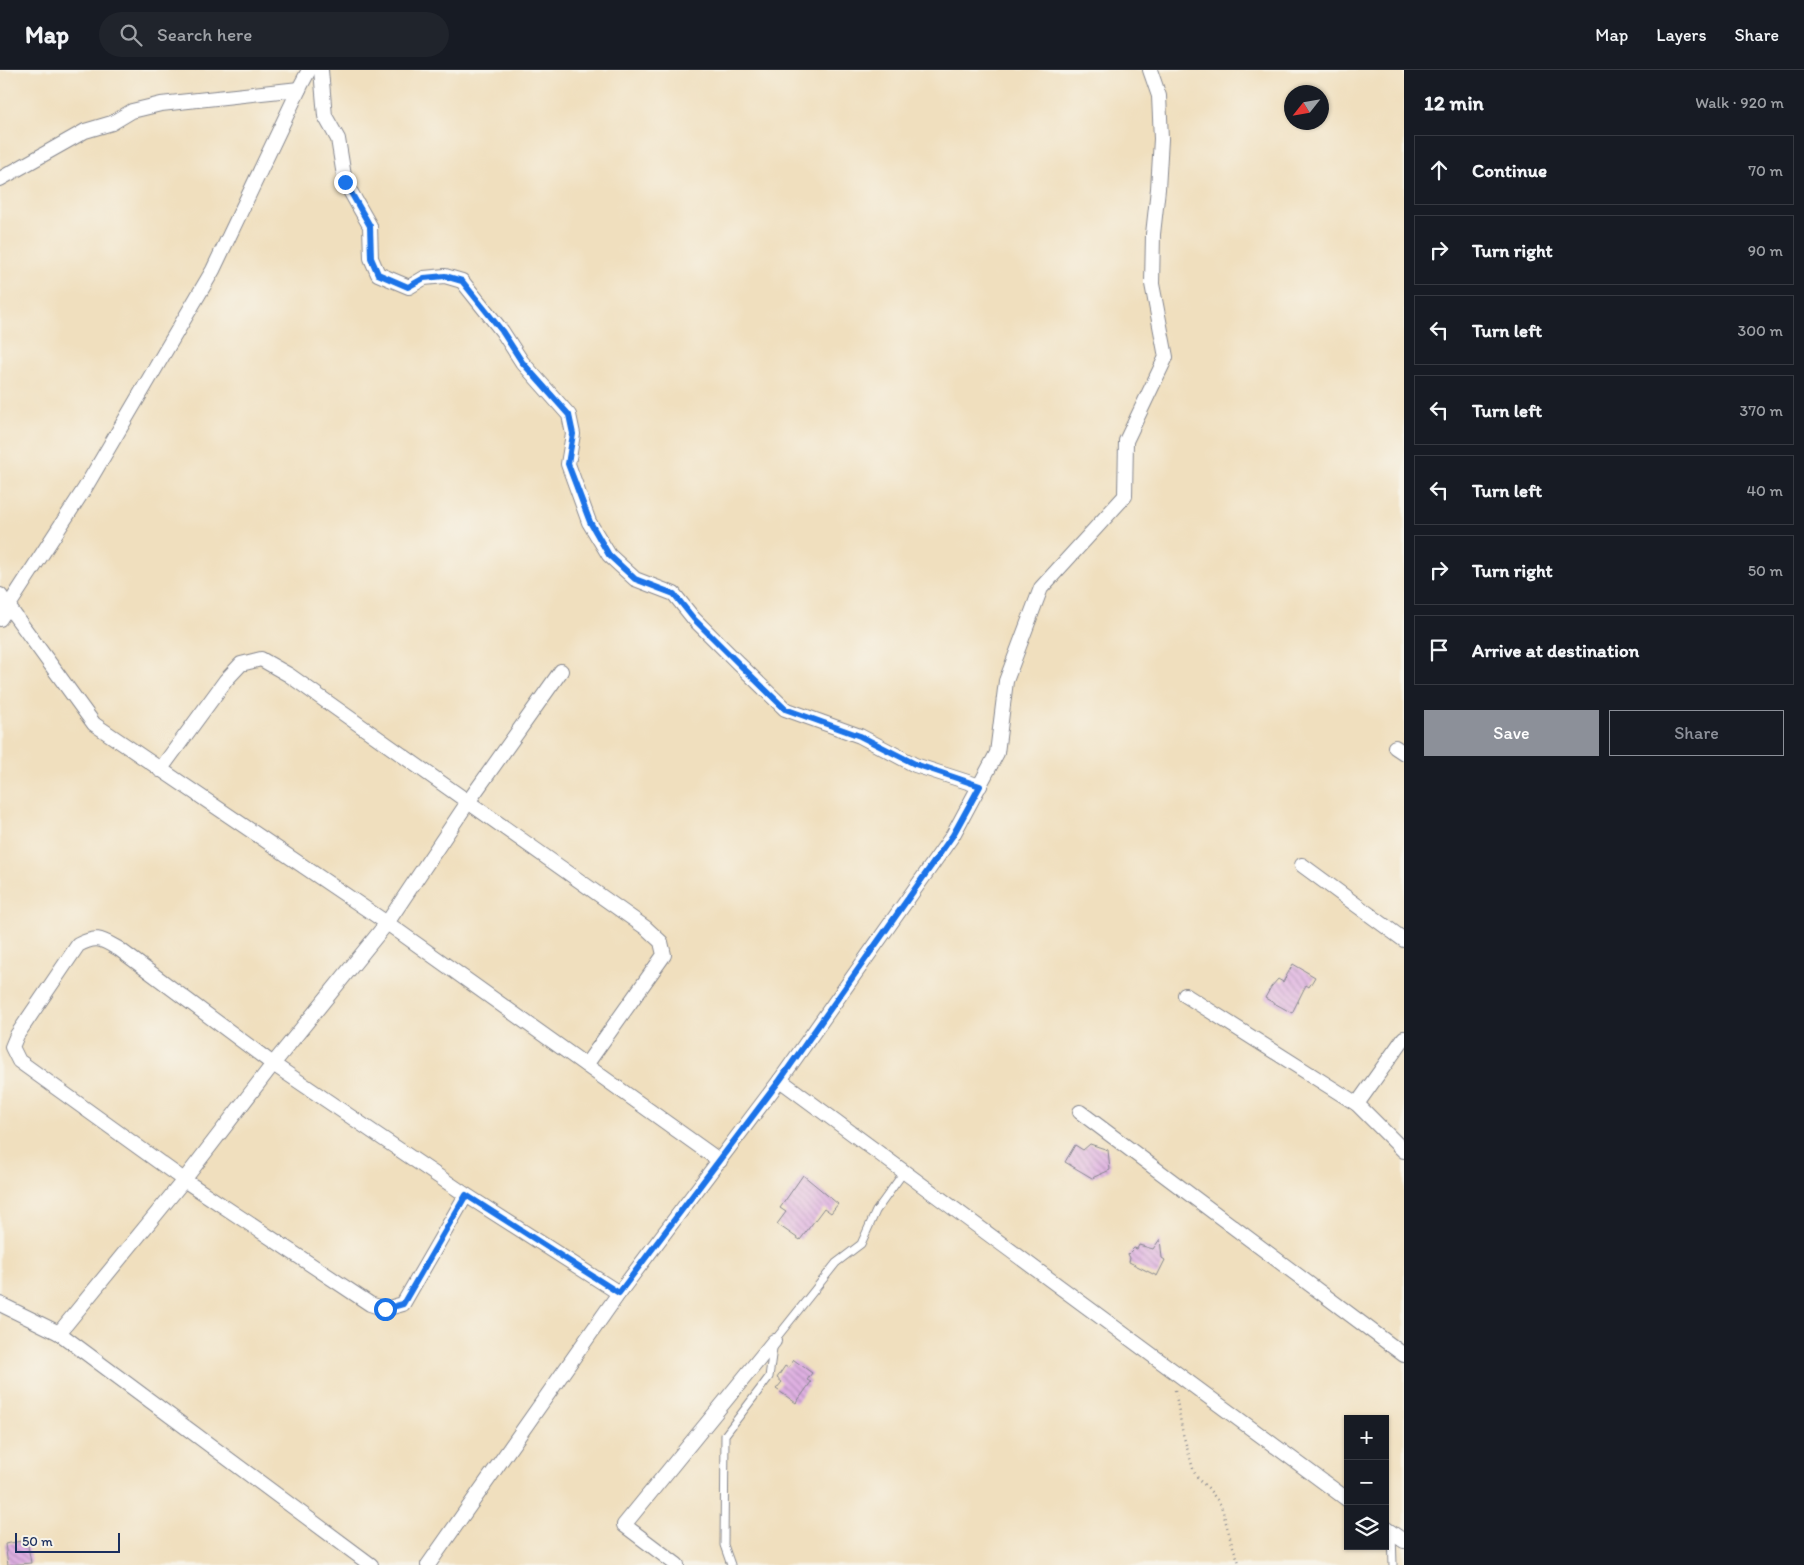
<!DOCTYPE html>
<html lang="en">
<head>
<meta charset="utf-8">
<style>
	:root { --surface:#171b24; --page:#20242c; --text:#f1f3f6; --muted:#9ea1a6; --line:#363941; --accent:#8c9099 }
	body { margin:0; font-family:Itim,sans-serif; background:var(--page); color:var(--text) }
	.controls { position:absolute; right:15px; bottom:15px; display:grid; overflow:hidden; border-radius:0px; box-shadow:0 1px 4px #0004 }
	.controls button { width:45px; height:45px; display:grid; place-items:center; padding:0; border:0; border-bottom:1px solid var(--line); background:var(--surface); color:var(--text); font:25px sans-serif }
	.compass { position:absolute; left:1284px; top:15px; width:45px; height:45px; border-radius:50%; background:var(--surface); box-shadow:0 1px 4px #0004; rotate:239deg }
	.scale { position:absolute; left:15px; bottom:12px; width:105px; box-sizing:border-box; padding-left:5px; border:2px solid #1b2f5e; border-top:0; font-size:14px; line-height:18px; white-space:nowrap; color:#1b2f5e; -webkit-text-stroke:4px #f7f3e8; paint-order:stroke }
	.stop { position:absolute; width:15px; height:15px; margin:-11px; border:4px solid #1a73e8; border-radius:50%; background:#fff }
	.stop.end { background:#1a73e8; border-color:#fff; box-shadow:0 1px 5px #0008 }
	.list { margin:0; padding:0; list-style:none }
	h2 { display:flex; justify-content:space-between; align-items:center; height:65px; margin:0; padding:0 20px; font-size:21px }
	h2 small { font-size:16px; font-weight:400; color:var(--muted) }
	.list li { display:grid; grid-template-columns:32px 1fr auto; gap:15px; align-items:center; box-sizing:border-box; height:70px; margin:0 10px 10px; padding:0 10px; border:1px solid var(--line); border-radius:0px }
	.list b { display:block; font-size:19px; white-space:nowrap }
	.list em { font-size:16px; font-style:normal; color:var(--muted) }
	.actions { display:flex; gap:10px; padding:15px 20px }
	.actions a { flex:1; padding:11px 0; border:1px solid var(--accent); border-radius:0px; text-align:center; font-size:18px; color:var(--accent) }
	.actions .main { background:var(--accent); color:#fff }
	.icon { flex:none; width:28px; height:28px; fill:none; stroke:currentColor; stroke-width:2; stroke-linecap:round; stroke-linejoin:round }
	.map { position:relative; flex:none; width:1404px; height:1495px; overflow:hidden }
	header { display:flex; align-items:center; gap:30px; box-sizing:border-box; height:70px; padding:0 25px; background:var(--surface); border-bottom:1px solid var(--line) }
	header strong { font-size:24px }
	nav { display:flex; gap:28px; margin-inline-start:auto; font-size:18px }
	.search { width:350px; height:45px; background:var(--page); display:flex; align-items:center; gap:12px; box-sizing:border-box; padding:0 18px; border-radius:28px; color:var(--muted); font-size:19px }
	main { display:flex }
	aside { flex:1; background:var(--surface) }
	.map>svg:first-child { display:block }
	.building { fill:url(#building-back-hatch) }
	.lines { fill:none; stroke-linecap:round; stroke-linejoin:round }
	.lane-casing { stroke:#86878e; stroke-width:9 }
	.street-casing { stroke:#86878e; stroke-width:16 }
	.path { stroke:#86878e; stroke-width:2.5; stroke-dasharray:1 4; stroke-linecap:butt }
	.lane { stroke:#fff; stroke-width:7 }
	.street { stroke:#fff; stroke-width:14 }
	.route { stroke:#1a73e8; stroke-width:6 }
</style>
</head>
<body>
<header>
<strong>Map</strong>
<div class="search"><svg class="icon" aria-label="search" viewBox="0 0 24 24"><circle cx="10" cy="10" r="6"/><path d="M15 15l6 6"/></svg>Search here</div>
<nav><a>Map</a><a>Layers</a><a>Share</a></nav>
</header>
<main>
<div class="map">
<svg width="1404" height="1495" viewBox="0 0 1404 1495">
	<defs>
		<pattern id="building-back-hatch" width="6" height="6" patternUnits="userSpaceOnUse" patternTransform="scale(1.25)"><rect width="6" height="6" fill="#deafe1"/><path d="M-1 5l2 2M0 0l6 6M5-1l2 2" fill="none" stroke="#b38fba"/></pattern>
	</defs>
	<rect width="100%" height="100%" fill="#f7f3e8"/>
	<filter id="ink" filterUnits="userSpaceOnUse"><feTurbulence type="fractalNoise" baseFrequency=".02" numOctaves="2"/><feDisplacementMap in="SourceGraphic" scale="10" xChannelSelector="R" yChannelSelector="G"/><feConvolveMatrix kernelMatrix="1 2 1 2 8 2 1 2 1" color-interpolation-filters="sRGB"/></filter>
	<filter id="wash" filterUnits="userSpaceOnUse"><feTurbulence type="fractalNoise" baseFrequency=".0096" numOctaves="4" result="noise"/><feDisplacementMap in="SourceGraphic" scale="20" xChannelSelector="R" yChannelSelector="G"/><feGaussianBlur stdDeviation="1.12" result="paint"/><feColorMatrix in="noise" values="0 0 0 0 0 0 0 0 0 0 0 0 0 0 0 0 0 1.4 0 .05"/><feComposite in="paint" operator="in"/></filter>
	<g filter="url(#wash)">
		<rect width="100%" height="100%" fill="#f0dfbe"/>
		<g id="blocks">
			<!-- building -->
			<g class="building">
				<polygon points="1293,894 1315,907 1309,917 1306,915 1292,943 1265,928 1271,917 1278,909 1283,912"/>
				<polygon points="1090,1074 1108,1080 1110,1100 1092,1108 1065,1092 1075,1075 1083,1080"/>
				<polygon points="803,1105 838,1134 831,1143 824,1138 800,1170 777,1154 786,1142 780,1138"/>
				<polygon points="1160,1169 1162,1188 1165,1190 1157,1206 1129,1192 1130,1188 1128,1184 1134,1178 1137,1179 1139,1175 1153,1179"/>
				<polygon points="794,1290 812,1303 807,1310 811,1312 796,1333 776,1319 782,1312 777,1308 785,1296 788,1298"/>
				<polygon points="27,1470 31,1493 8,1495 5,1474"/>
			</g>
		</g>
	</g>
	<g filter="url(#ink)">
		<use href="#blocks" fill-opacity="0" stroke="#86878e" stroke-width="1"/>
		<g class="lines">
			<defs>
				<g id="lane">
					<polyline points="1392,1463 1393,1495"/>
					<polyline points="731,1495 724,1475 725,1365 769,1307 774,1271 836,1193 861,1174 876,1141 904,1102"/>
				</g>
				<g id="street">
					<polyline points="321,0 325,46 338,69 345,112 370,156 371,188 378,204 409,217 424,208 445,206 462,211 502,261 522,292 569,345 573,364 568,394 589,452 609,485 635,509 674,524 694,549 737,592 785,639 860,666 915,695 980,716"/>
					<polyline points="0,109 85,61 112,53 132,41 161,34 299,19"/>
					<polyline points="0,525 94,654 387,853 720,1091"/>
					<polyline points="0,549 85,418 213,200 301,15 309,0"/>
					<polyline points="1395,677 1404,683"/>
					<polyline points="160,700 226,610 241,594 261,589 289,605 646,858 661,872 664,885 586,995"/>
					<polyline points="1302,795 1404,870"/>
					<polyline points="1185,925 1357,1034 1404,1081"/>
					<polyline points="780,1010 1348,1430"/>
					<polyline points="1357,1034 1404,968"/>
					<polyline points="1080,1042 1404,1285"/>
					<path d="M466,1125L403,1234L385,1239L370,1234L184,1110L19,991L12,977L17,965L78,875C97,865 101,869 119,879L273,994L466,1125L619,1223"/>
					<polyline points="0,1234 59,1263 371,1495"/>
					<polyline points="59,1263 184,1110 273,994 387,853 468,732 561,601"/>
					<polyline points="1385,1458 1404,1471"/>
					<polyline points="428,1495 619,1223 780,1010 953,765 997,683 1006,611 1041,518 1125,426 1126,371 1166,287 1152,214 1153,164 1158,119 1161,69 1159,26 1150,0"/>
					<polyline points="677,1495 624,1455 774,1271"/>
				</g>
			</defs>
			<!-- lane casing -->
			<use href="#lane" class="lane-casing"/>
			<!-- street casing -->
			<use href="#street" class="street-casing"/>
			<!-- path -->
			<polyline class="path" points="1175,1320 1183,1364 1194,1402 1199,1410 1208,1418 1221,1435 1232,1474 1240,1495"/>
			<!-- lane -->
			<use href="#lane" class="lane"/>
			<!-- street -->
			<use href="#street" class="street"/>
		</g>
	</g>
	<g class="lines" filter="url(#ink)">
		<!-- route -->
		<polyline class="route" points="345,112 370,156 371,188 378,204 408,217 424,208 445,206 462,211 502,261 522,292 569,345 573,364 568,394 590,452 609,485 635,509 674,524 694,549 737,592 785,639 860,666 915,694 980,716 953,765 780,1010 619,1223 466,1125 403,1234 385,1239"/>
	</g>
</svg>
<div class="controls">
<button>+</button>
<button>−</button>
<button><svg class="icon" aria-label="layers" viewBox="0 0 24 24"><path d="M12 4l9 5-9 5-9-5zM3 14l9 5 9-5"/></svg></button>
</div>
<svg class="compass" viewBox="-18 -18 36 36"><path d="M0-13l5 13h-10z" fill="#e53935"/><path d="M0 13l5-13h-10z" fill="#9ea1a6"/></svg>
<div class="scale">50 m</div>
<div class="stop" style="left:385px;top:1239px"></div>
<div class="stop end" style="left:345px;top:112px"></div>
</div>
<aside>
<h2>12 min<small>Walk · 920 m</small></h2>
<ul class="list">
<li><svg class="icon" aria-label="ahead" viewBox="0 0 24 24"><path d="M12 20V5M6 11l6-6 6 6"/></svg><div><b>Continue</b></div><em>70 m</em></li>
<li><svg class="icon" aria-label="right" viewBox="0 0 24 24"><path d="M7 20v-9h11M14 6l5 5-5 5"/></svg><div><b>Turn right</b></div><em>90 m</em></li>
<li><svg class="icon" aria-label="left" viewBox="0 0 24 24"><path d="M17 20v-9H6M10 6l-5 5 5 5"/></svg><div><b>Turn left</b></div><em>300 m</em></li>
<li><svg class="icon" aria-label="left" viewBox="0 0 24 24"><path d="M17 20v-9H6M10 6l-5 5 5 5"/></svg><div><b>Turn left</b></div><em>370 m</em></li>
<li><svg class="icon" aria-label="left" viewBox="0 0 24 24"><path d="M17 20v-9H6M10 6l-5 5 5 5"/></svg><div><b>Turn left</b></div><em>40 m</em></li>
<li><svg class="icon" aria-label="right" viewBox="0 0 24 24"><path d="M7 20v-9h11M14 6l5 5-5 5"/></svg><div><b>Turn right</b></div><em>50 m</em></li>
<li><svg class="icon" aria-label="arrive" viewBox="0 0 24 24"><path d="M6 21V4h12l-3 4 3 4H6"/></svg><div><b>Arrive at destination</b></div></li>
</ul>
<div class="actions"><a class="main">Save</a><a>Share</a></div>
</aside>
</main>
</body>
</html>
